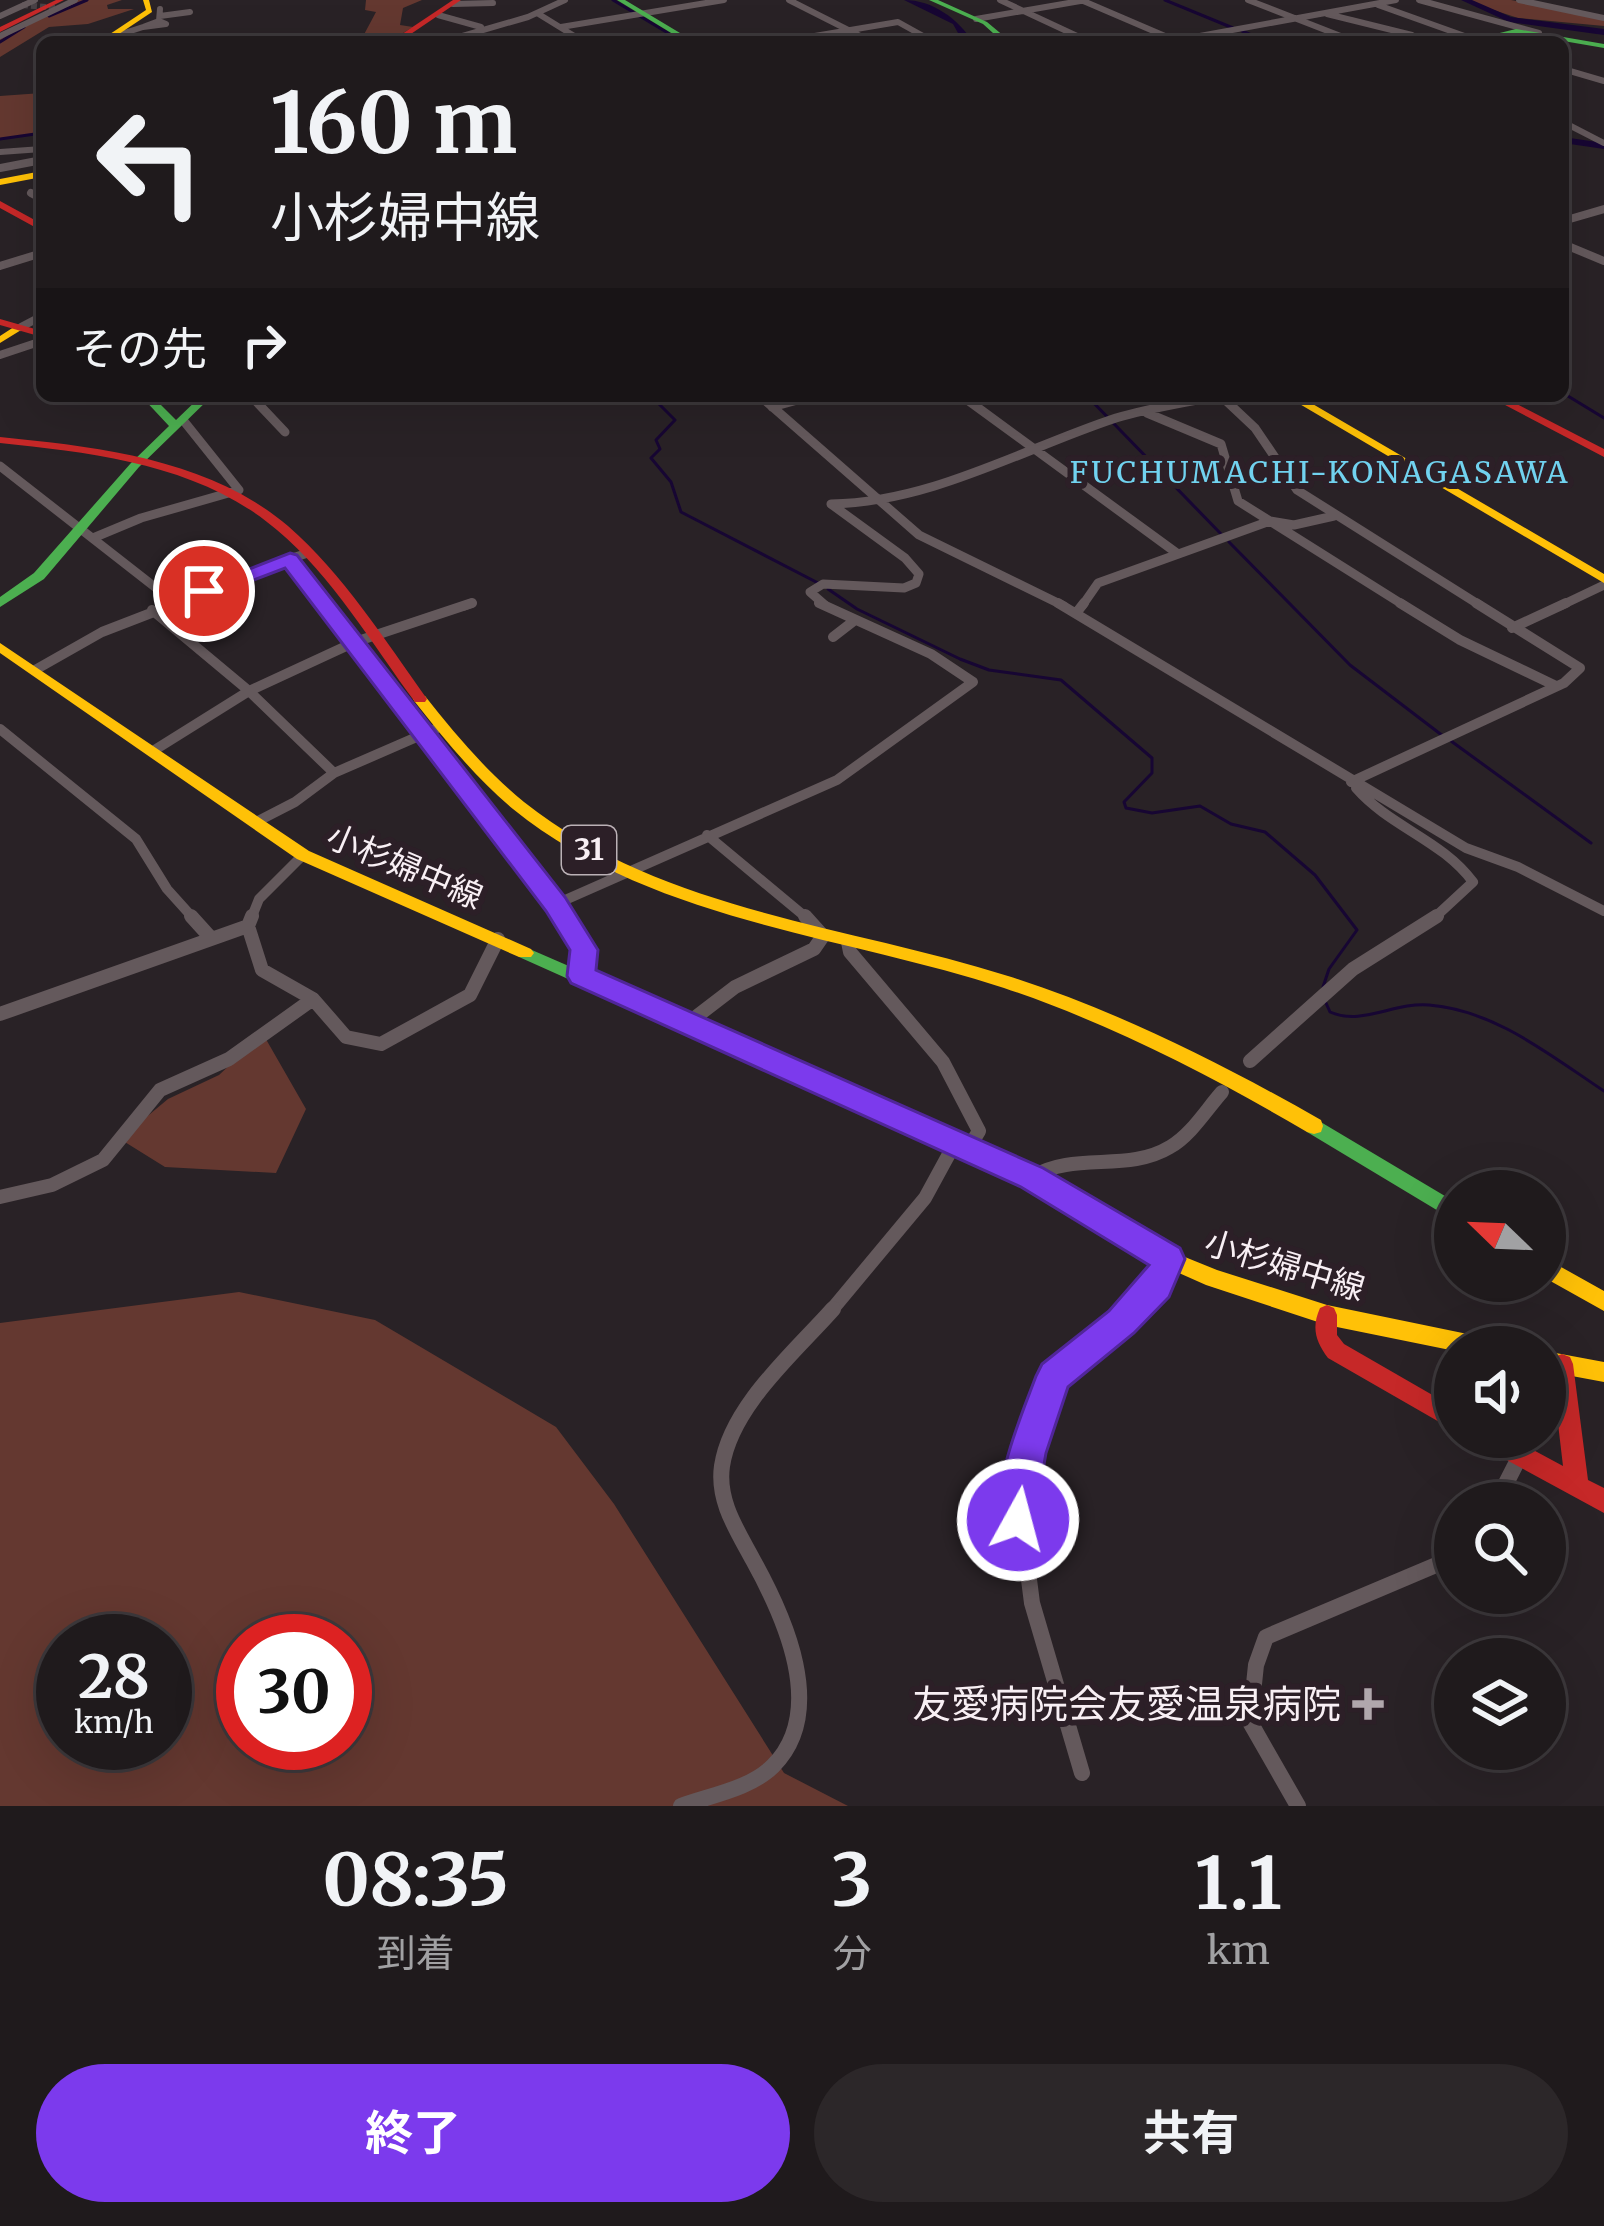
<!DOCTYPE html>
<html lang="ja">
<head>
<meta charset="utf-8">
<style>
  :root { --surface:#1f1a1c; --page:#2c2729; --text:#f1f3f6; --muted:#a1a1a3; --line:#3c383b; --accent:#7c3aed }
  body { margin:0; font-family:Merriweather,"Noto Sans JP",serif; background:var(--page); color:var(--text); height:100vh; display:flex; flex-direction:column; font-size:45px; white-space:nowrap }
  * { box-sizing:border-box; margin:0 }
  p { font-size:39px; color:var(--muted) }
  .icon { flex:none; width:66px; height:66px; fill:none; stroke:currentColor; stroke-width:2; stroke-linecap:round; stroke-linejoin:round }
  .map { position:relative; height:1806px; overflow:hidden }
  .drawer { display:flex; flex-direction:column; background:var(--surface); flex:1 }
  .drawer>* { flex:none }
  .top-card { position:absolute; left:36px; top:36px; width:1533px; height:366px; border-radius:18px; box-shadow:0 12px 48px #0002,0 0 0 3px var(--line); background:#1f1a1c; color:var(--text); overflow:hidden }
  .needle { width:78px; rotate:293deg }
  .controls { position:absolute; left:1434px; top:1170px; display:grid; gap:24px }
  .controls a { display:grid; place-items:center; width:132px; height:132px; border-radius:50%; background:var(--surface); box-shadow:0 12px 48px #0002,0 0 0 3px var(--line); font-size:60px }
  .speed { position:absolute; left:36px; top:1614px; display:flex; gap:24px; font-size:60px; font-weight:700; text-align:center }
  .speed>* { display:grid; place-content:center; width:156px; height:156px; border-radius:50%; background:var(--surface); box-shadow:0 12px 48px #0002,0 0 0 3px var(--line); line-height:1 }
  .speed small { font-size:30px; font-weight:400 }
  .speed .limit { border:18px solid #d22; background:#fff; color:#111 }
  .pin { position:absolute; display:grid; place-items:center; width:102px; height:102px; color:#fff; margin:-51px; border:6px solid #fff; border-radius:50%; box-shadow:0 3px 12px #0007 }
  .me { position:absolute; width:132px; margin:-66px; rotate:7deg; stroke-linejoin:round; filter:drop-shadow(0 0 9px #0008) }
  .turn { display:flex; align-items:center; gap:42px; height:252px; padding:0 36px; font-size:54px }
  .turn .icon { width:156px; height:156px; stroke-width:2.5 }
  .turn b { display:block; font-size:84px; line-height:102px }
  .then { display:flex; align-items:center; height:114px; padding:0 36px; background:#0003; gap:24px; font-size:45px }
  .eta { display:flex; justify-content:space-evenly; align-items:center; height:204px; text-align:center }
  .eta b { font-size:72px; font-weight:700; line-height:84px }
  .primary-button { display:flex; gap:24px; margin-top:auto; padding:24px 36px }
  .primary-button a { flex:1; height:138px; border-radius:72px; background:var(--accent); color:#fff; font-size:48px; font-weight:700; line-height:138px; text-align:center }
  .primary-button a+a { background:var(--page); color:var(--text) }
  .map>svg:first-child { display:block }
  .green { fill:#643830; fill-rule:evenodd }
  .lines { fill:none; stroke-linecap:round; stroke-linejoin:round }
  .stream { stroke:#170633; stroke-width:3 }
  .river { fill:#170633; fill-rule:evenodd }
  .street-tunnel { stroke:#484145; stroke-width:6; stroke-dasharray:6 3; stroke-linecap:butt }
  .street-far5 { stroke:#64595c; stroke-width:6 }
  .street-far4 { stroke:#64595c; stroke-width:8 }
  .street-far3 { stroke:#64595c; stroke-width:9 }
  .street-far2 { stroke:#64595c; stroke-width:10 }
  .street-far1 { stroke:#64595c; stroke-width:14 }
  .street { stroke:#64595c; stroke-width:16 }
  .fast { fill:#4caf50; fill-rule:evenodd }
  .slow { fill:#ffc107; fill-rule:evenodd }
  .jam { fill:#c62828; fill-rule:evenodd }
  .route { fill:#7c3aed; stroke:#51269a; stroke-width:3 }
  .poi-dot { fill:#b0a7ac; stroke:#2c1f27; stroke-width:4.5 }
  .labels { text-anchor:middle; stroke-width:12; stroke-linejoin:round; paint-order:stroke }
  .far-neighbourhood-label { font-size:30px; letter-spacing:3px; fill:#71d2ef; stroke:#2c1f27 }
  .shield { fill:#2c1f27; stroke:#bbb1b6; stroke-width:3 }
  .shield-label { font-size:30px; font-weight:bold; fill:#f8eff4 }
  .street-label { font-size:33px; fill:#f8eff4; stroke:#2c1f27 }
  .near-poi-label { font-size:39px; fill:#f8eff4; stroke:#2c1f27; text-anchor:end }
</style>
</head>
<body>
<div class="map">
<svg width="1604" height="1806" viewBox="0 0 1604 1806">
  <rect width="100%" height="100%" fill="#292226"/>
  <path class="green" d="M 77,0 L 122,0 L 107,5 L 108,9 L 134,9 L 88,24 L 49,27 L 0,57 L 0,38 Z
    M 366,0 L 422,0 L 403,8 L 400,25 L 413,27 L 388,42 L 360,42 L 376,12 L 365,10 Z
    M 1463,0 L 1511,0 L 1604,19 L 1604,26 L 1518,18 Z
    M 42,93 L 42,133 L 0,139 L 0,96 Z
    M 263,1034 L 306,1109 L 276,1173 L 165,1167 L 120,1139 L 168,1099 L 219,1075 Z
    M 239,1292 L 375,1320 L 556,1427 L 614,1504 L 784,1773 L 848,1806 L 0,1806 L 0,1323 ZM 63,1641 L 165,1641 L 165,1743 L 63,1743 ZM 243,1641 L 345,1641 L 345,1743 L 243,1743 Z"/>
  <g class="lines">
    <path class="stream" d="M 613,0 L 683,42
      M 1165,0 L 1233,28
      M 49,16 L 87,0
      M 1242,31 L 1268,42
      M 845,32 L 865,42
      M 0,42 L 24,27
      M 0,139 L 42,133
      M 1563,393 L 1604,418
      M 651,396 L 675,420 L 656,440 L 660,449 L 651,458 L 671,482 L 681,512 L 820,584
      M 1087,396 L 1222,535
      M 1229,542 L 1350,665 L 1443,736
      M 828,589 L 857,609 L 960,659 L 989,670 L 1061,680 L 1152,758 L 1152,773 L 1124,802 L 1126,808 L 1152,813 L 1200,806 L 1231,824 L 1265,832 L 1315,875 L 1357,930 L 1329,969 L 1323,987
      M 1451,741 L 1591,843
      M 1326,1003 L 1330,1012 C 1362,1026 1394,1002 1429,1005 C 1495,1010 1551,1056 1604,1091"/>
    <path class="river" d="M 904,0 C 933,0 958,19 973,42 L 963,42 L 953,24 Z
      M 1461,0 L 1472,0 L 1511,17 L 1604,29 L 1604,35 L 1509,22 Z
      M 1563,137 L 1604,143 L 1604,149 L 1563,143 Z"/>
    <path class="street-tunnel" d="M 22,5 L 58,8"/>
    <path class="street-far5" d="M 789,0 L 872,42
      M 1000,0 L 1090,42
      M 1081,0 L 1172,39
      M 1248,0 L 1356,42
      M 1419,0 L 1539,33
      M 1519,0 L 1604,18
      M 453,4 L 493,3
      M 1378,5 L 1473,39
      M 537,13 L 584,42
      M 1327,14 L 1412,35
      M 438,15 L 481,27
      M 0,16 L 35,0
      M 160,16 L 190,12
      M 976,19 L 1086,0
      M 159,21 L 166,24 L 143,27 Z
      M 159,21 L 160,9
      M 561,27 L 724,0
      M 0,36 L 75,0
      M 103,40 L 143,27
      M 442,42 L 528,17 L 565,0
      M 779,42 L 898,22 L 934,42
      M 1167,42 L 1396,0
      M 1563,69 L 1604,81
      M 1563,122 L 1604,143
      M 0,152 L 42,149"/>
    <path class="street-far4" d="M 0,168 L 42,160
      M 31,193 L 42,199
      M 1563,221 L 1604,209
      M 1563,244 L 1604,261
      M 0,266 L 42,253
      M 21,327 L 42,316
      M 0,355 L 42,341"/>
    <path class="street-far3" d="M 251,396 L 285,432
      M 760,396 L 919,535 L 1064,606
      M 962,396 L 1178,554
      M 1221,396 L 1255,428 L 1297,490 L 1481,606
      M 772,407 L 812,396
      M 1147,413 L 1221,444 L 1238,501 L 1405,606
      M 0,466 L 174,602
      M 93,538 L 141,518 L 239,490 L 183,420
      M 308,553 L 289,559 L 325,606
      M 170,606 L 289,559
      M 464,606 L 472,603
      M 826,606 L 810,592 L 823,584 L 904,588 L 916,583 L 919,574 L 905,558 L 831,504 C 932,502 1022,449 1116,418 C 1149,408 1184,403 1217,396
      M 1082,606 L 1098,583 L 1270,521 L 1294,525 L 1334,516
      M 1560,606 L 1604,585"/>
    <path class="street-far2" d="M 323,603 L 565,919
      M 1058,603 L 1466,848 L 1518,867 L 1604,911
      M 1400,603 L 1460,640 L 1556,686
      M 152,610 L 249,691 L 334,773 L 295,802 L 256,822
      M 1077,612 L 1084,603
      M 1512,628 L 1566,603
      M 833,637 L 855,620
      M 35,670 L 102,632 L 177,603
      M 0,729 L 136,839 L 167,889 L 194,919
      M 153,751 L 249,691 L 355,642 L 472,603
      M 334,773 L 442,726
      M 1351,782 L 1564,683 L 1580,668 L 1476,603
      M 1356,788 C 1390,827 1442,840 1473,882 L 1433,919
      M 707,835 L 808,919
      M 556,904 L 837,780 L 973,682 L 931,654 L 819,603
      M 251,919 L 259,899 L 303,855"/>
    <path class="street-far1" d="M 191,916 L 210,937
      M 252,916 L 248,926 L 262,970 L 313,999 L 346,1037 L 381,1044 L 470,995 L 498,939
      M 563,916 L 584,950 L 581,976
      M 848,942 L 850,952 L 943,1062 L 979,1131 L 968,1149
      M 0,1014 L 248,926
      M 688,1023 L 735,987 L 814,949 L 823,936 L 805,916
      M 1250,1061 L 1353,969 L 1437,916
      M 1032,1177 C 1075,1151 1127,1173 1170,1147 C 1191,1135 1206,1110 1222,1092
      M 0,1197 L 52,1185 L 103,1160 L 160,1090 L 229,1059 L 313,999
      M 830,1312 L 925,1198 L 955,1143
      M 1131,1312 L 1168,1259"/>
    <path class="street" d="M 1496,1503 L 1520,1456
      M 1082,1773 L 1032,1603 L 1021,1517 L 1025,1473 L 1052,1381 L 1133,1309
      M 681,1806 C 711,1795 750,1789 773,1766 C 828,1711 784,1616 753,1560 C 737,1530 717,1501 722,1466 C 731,1406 795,1352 833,1309
      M 1298,1806 L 1250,1722 L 1256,1665 L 1266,1637 L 1455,1557"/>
    <path class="fast" d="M 617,0 L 625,0 L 695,42 L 686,42 Z
      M 929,0 L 938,0 L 987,22 L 1011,42 L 1003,42 L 983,24 Z
      M 1516,29 L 1604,44 L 1604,48 L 1516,33 L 1476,42 L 1463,42 Z
      M 141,396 L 152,396 L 176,420 L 201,396 L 212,396 L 139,467 L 44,579 L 0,607 L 0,597 L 34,573 L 131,463 L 169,426 Z
      M 525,947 L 969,1140 L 972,1146 L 969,1152 L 962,1154 L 955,1152 L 519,957 L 516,953 L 519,949 Z
      M 1314,1118 L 1455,1202 L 1455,1221 L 1307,1132 L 1305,1126 L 1307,1120 Z"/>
    <path class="slow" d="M 143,0 L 149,0 L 152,12 L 107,42 L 98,42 L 146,10 Z
      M 42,171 L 42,177 L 0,185 L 0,179 Z
      M 17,325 L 26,327 L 0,343 L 0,336 Z
      M 1286,396 L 1299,396 L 1604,574 L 1604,583 Z
      M 0,643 L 309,851 L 531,949 L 534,953 L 531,957 L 519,957 L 297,859 L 0,653 Z
      M 420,695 L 425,696 C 455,734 486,771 524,802 C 663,912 845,924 1008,976 C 1118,1011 1221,1063 1321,1120 L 1323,1126 L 1321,1132 L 1314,1134 L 1307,1132 C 1210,1075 1111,1024 1004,988 C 839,934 653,922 513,809 C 476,778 445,740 415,702 L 413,699 Z
      M 962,1138 L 1039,1171 L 1175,1253 L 1217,1270 L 1327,1305 L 1482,1337 L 1490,1340 L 1493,1347 L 1455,1347 L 1455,1351 L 1327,1325 L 1206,1285 L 1161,1265 L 1025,1183 L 955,1152 L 952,1146 L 955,1140 Z
      M 1545,1258 L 1604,1291 L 1604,1311 L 1545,1278 Z
      M 1545,1351 L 1604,1362 L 1604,1382 L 1545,1371 Z"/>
    <path class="jam" d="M 56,0 L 64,0 L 0,32 L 0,27 Z
      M 453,0 L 461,0 L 399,42 L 390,42 Z
      M 0,201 L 42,224 L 42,231 L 0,208 Z
      M 0,319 L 42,331 L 42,337 L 0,325 Z
      M 1488,396 L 1501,396 L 1604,449 L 1604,457 Z
      M 0,437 C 99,447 209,459 288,526 C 343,574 385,640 427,699 L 425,702 L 415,702 C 372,644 333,577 277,530 C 201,465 96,453 0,443 Z
      M 1327,1305 L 1334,1308 L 1337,1315 L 1337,1335 L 1344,1344 L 1455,1408 L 1455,1431 L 1328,1358 C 1316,1342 1311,1328 1320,1308 Z
      M 1562,1354 L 1570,1357 L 1573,1364 L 1588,1480 L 1604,1488 L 1604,1513 L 1479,1445 L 1476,1437 L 1509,1437 L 1563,1466 L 1551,1364 L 1554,1357 Z"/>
  </g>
  <path class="route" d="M 290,553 L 297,555 L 565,897 L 598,950 L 596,970 L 1043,1168 L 1180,1248 L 1185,1259 L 1169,1297 L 1134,1333 L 1068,1387 L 1046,1453 L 1032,1533 L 1018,1539 L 1005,1533 C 987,1492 1021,1417 1036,1376 L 1042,1364 L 1109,1311 L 1149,1265 L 1021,1187 L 571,983 L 567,976 L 570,950 L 546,911 L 285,568 L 212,596 L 204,598 L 193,591 Z"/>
  <path class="poi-dot" d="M1362 1686h12v12h12v12h-12v12h-12v-12h-12v-12h12z"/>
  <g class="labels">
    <g class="far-neighbourhood-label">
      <text x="1320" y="483">FUCHUMACHI-KONAGASAWA</text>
    </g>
    <rect class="shield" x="562" y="826" width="54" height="48" rx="9"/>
    <g class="shield-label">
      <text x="589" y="860">31</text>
    </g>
    <g class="street-label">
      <text transform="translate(405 866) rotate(23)" y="12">小杉婦中線</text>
      <text transform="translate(1285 1265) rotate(17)" y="12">小杉婦中線</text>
    </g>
    <g class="near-poi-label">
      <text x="1341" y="1718">友愛病院会友愛温泉病院</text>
    </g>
  </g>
</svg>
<div class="controls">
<a><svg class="needle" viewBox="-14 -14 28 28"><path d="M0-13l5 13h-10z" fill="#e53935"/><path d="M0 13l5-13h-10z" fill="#a1a1a3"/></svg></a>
<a><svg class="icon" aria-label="sound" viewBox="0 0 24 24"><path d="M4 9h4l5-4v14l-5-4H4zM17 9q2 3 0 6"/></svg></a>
<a><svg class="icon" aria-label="search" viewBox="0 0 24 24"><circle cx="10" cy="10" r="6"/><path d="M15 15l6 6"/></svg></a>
<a><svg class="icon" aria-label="layers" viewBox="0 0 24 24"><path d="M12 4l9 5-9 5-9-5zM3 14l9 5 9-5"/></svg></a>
</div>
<div class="speed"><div>28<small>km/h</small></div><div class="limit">30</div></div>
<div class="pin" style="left:204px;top:591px;background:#d93025"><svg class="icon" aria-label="arrive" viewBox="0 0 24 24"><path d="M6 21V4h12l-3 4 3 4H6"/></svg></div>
<svg class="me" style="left:1018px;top:1520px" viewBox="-20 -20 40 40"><circle r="17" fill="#7c3aed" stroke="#fff" stroke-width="3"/><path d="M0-11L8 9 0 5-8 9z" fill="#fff"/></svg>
<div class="top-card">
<div class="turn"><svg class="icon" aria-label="left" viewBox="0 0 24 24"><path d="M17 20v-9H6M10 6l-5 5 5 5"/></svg><div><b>160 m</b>小杉婦中線</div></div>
<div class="then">その先<svg class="icon" aria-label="right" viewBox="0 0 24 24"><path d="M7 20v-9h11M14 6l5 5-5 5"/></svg></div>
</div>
</div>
<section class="drawer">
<div class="eta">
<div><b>08:35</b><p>到着</p></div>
<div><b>3</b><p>分</p></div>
<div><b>1.1</b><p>km</p></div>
</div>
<div class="primary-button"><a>終了</a><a>共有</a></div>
</section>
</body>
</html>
